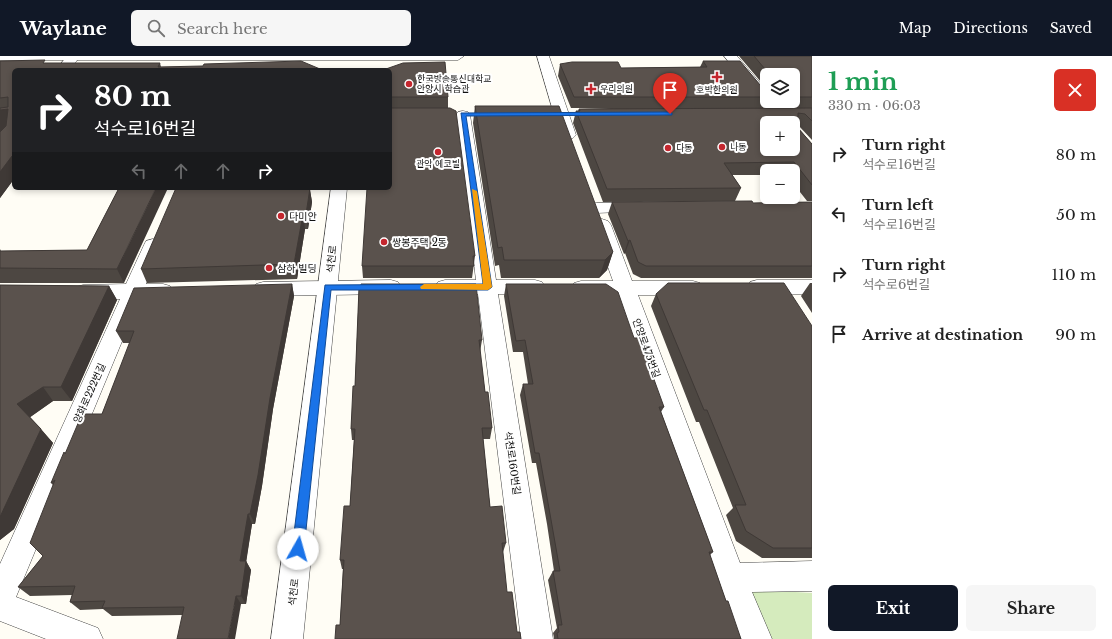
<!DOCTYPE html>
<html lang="en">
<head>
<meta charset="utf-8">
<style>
  :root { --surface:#fff; --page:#f6f6f6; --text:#222; --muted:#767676; --accent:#111827 }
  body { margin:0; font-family:"Libre Baskerville","Noto Sans KR",serif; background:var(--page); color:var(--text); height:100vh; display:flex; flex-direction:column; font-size:15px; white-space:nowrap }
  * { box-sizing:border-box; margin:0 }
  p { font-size:13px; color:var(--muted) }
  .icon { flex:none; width:22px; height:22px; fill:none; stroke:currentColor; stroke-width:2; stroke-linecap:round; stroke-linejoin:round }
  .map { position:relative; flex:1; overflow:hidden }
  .sheet { display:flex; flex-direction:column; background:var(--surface); width:300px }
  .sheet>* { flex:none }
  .guide { position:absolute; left:12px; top:12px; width:380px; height:122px; border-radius:6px; box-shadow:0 2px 6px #0003; background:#202124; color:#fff; overflow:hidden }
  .fabs { position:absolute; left:760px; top:12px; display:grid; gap:8px }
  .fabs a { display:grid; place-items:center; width:40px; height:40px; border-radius:6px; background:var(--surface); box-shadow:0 2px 6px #0003; font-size:20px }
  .pin { position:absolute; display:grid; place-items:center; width:34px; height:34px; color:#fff; margin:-41px -17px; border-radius:50% 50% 50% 0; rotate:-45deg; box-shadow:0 0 4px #0007 }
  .pin .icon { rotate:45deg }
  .me { position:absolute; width:44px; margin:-22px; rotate:7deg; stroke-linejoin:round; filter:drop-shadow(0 0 3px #0008) }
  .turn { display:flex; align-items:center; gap:14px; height:84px; padding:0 16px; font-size:18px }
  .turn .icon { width:52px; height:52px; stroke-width:2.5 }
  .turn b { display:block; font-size:28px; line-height:34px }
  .lanes { display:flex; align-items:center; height:38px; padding:0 16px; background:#0003; justify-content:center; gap:20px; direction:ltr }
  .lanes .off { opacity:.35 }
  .round { display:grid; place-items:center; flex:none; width:42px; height:42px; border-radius:6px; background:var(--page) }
  .overview { display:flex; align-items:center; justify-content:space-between; height:68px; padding:0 16px }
  h1 { font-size:24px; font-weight:700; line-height:30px; color:#1e9e55 }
  .action { display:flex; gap:8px; margin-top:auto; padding:8px 16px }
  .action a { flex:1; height:46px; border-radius:6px; background:var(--accent); color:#fff; font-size:16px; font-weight:700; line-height:46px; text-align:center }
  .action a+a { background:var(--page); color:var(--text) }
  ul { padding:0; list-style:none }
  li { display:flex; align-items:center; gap:12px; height:60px; padding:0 16px }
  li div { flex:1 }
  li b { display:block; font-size:15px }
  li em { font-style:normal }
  header { display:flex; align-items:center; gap:24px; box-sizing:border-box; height:56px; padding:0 20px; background:var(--accent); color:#fff }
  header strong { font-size:19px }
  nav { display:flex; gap:22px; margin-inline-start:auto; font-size:14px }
  .search { width:280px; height:36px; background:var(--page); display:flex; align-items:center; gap:10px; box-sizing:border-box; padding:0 14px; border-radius:6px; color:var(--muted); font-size:15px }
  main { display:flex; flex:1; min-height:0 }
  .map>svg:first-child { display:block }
  .green { fill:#d5ebbd }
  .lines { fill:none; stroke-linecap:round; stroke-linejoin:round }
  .minor-casing { stroke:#444; stroke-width:1 }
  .tertiary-casing { stroke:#444; stroke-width:1 }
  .minor { fill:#fff; fill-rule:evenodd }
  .tertiary { fill:#fff; fill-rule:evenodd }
  .wall { fill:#4d4742 }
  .shaded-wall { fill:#3f3936 }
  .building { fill:#5a524d; stroke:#3f3936; fill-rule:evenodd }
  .route { fill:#1a73e8; stroke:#114b97 }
  .slow { fill:#f59e0b }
  .poi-dot { fill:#c4262e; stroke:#fff; stroke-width:1.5 }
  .labels { text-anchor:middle; stroke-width:4; stroke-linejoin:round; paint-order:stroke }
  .far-poi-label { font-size:9px; fill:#111; stroke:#fff; text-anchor:start }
  .poi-label { font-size:10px; fill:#111; stroke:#fff; text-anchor:start }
  .street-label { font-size:10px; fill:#111; stroke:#fff }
</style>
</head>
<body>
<header>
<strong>Waylane</strong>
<div class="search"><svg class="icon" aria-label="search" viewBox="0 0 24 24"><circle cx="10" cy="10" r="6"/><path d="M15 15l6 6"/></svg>Search here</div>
<nav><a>Map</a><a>Directions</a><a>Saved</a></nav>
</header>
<main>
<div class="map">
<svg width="812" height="583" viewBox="0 0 812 583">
  <rect width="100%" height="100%" fill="#fffdf5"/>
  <path class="green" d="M 746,533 L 812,537 L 812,583 L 766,583 Z"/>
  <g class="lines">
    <g class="minor-casing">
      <path id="minor" d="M 67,0 L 80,0 L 70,14 L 56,14 Z
        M 537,0 L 549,0 L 576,79 L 573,82 L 563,82 L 560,79 Z
        M 724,0 L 737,0 L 767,35 L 767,45 L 773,45 L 772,47 L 762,47 Z
        M 463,55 L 468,56 L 470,59 L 496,224 L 535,224 L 542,226 L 545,231 L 542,236 L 535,238 L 498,238 L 553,583 L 521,583 L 478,238 L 445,238 L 438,236 L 435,231 L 438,226 L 445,224 L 476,224 L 456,59 L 458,56 Z
        M 641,146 L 647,147 L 650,151 L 647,155 L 596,157 L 590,156 L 587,152 L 590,148 L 596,147 Z
        M 602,163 L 608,165 L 611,169 L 632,225 L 693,225 L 700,227 L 703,232 L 700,237 L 693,239 L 638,239 L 740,507 L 812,505 L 812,535 L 752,536 L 772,583 L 740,583 L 716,522 L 617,239 L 581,239 L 574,237 L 571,232 L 574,227 L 581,225 L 613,225 L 593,169 L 596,165 Z
        M 153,183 L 160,185 L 162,189 L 146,228 L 163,228 L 170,230 L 173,235 L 170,240 L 163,242 L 140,242 L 16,541 L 98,572 L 103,583 L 46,583 L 0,565 L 0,508 L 120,243 L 83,243 L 76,241 L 73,236 L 76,231 L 83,229 L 126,228 L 144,189 L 146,185 Z
        M 391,224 L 398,226 L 401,231 L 398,236 L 391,238 L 263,240 L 256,238 L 253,233 L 256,228 L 263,226 Z
        M 757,224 L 812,224 L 812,238 L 757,238 L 750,236 L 747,231 L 750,226 Z"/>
    </g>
    <g class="tertiary-casing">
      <path id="tertiary" d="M 0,0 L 464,0 L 458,4 L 0,4 Z
        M 331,132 L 347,132 L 303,583 L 271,583 Z"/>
    </g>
    <use href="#minor" class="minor"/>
    <use href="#tertiary" class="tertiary"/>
  </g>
  <path class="wall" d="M 739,0 L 812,0 L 812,84 L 799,70 L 798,70 L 798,72 L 812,88 L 812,145 L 807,145 L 793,127 L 793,115 L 767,115 L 767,119 L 732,119 L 741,132 L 735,145 L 603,146 L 573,67 L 576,55 L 578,55 L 579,53 L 611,52 L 571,52 L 558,20 L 560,8 L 621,12 L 700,11 L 703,5 L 767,36 L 767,45 L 793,45 L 793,19 L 767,19 L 767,33 Z
    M 0,5 L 46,7 L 160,7 L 161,11 L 14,14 L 14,123 L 0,142 Z
    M 390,14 L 448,41 L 448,52 L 475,200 L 472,222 L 363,222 L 362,210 L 390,132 Z
    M 475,50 L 613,196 L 607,214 L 599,222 L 501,222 L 499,209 L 495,210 L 473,67 Z
    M 119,132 L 124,227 L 0,227 L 0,193 L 1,195 L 87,194 Z
    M 310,134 L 312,146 L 308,173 L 305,173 L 297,223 L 147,227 L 141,213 Z
    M 612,146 L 753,147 L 812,146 L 812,222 L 641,222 L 633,218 L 625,197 L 624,198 L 608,158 Z
    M 810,227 L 812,227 L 812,257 L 801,240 Z
    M 292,228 L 294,240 L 273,353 L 262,430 L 255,468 L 252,468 L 246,505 L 251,514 L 246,548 L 241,548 L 182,559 L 112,560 L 103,553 L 80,554 L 70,546 L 72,539 L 30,540 L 18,531 L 43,500 L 53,429 L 51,427 L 65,398 L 102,358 L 130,287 L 123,287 L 116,275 Z
    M 506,228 L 634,282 L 664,351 L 661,356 L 713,496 L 710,499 L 726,545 L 741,583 L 554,583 L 554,582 L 553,577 L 557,572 L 548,524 L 553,515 L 554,515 L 547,468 L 536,407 L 532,407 L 520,339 L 523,328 L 528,328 L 523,296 L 513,296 L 504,240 Z
    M 0,229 L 109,230 L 117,244 L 72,345 L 53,345 L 30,361 L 53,387 L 14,473 L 0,484 Z
    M 359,232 L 482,284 L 480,296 L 485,336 L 492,372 L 490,383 L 483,383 L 490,451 L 506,487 L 503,496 L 340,569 L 343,513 L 342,513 L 340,504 L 350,450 L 354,384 L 352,384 L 351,373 L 355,330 Z
    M 656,238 L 812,270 L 812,502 L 762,502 L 736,485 L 726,459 L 733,452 L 699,366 L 696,366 L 651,250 Z"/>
  <path class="shaded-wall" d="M 8,53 L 14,65 L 0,77 L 0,54 Z
    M 12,100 L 14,102 L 14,123 L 0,142 L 0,116 Z
    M 156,132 L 168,132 L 124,227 L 117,213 Z
    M 306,132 L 311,132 L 310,134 L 312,146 L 308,173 L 306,158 Z
    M 303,158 L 305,173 L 297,223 L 294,208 Z
    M 630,184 L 625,197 L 624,198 L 628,185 Z
    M 613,196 L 607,214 L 599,222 L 605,204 Z
    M 292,228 L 294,240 L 273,353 L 262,430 L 255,468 L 250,458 L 270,342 Z
    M 109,230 L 117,244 L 72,345 L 61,331 Z
    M 43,331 L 53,345 L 29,362 L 17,348 Z
    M 41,373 L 53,387 L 14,473 L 0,484 L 0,461 Z
    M 248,458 L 252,468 L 245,514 L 240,505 Z
    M 246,505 L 251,514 L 246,548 L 241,540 Z
    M 236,540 L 241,548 L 235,583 L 228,583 Z"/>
  <path class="building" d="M 754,0 L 812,0 L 812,41 L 793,41 L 793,19 L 770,19 Z
    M 45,4 L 43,7 L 160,7 L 158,11 L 203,10 L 204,8 L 301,5 L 320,13 L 320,14 L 14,14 L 14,100 L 12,100 L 0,116 L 0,76 L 6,70 L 8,53 L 0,54 L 0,52 L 8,51 L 8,41 L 0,42 L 0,5 Z
    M 703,5 L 740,5 L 766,36 L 767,36 L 767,41 L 574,41 L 560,8 L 572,6 L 618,6 L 621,12 L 707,11 Z
    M 445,6 L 448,41 L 390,41 L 390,14 L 383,14 L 403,7 Z
    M 475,50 L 559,50 L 613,196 L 605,204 L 504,204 L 502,191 L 498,192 Z
    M 390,52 L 450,52 L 456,55 L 475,200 L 473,200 L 474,210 L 362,210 L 367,132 L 390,132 Z
    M 812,52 L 812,65 L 805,58 L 798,57 L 798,72 L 812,88 L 812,129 L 794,106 L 724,107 L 741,132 L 607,133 L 576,55 L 580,55 L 579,53 ZM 767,67 L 793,67 L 793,93 L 767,93 Z
    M 119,132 L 156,132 L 117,213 L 0,212 L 0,195 L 87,194 Z
    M 176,132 L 310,132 L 306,158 L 303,158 L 294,208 L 141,213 Z
    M 752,145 L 753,147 L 812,146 L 812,210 L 646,210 L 638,206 L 630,184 L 628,185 L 612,146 Z
    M 668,227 L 784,227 L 812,270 L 812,492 L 773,492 L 746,475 L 735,449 L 746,449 L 707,354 L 704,354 L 656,238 Z
    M 292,228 L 270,342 L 258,419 L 250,458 L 248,458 L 240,505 L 246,505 L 241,540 L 236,540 L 228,583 L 177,583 L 184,551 L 102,552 L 105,545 L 70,546 L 75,530 L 18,531 L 43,500 L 30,487 L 55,424 L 51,427 L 64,396 L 65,398 L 82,358 L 102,358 L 134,275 L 116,275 L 134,232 Z
    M 361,228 L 476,228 L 482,284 L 479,284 L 485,336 L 488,336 L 492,372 L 482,372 L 490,451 L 502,450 L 506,487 L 502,487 L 507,536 L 512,536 L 517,576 L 520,576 L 521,583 L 335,583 L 336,569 L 340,569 L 344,504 L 340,504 L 344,450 L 350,450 L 355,373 L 351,373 L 353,330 L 355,330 L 359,232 L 361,232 Z
    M 506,228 L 606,228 L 618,236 L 634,282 L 639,282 L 664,351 L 659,351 L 713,496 L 709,496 L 726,545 L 728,545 L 741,583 L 558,583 L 557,577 L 559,576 L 558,569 L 562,569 L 553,515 L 560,515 L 550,458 L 539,397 L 535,397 L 523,328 L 533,328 L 525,284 L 516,285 Z
    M 0,229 L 109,230 L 61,331 L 43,331 L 17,348 L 41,373 L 0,461 Z"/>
  <path class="route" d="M 670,56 L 672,57 L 672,59 L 466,60 L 492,231 L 488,234 L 331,234 L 304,493 L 302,497 L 298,499 L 294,497 L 292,493 L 325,229 L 483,228 L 461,57 Z"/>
  <path class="slow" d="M 472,133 L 477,135 L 492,231 L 488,234 L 421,233 L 420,231 L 424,228 L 483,228 Z"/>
  <g class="poi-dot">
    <path d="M715 15h4v4h4v4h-4v4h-4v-4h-4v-4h4z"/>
    <circle cx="409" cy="28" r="4"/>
    <path d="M589 27h4v4h4v4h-4v4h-4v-4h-4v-4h4z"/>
    <circle cx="722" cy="91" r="4"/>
    <circle cx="668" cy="92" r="4"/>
    <circle cx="438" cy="96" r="4"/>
    <circle cx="281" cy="160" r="4"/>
    <circle cx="384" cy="186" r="4"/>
    <circle cx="269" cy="212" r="4"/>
  </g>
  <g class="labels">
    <g class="far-poi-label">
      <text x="417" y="26">한국방송통신대학교<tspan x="417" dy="10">안양시 학습관</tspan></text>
      <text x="600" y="36">우리의원</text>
      <text x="717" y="37" text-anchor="middle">호박한의원</text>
      <text x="730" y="94">나동</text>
      <text x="676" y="95">다동</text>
      <text x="438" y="111" text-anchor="middle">관악 에코빌</text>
    </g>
    <g class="poi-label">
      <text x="289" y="164">다미안</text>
      <text x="392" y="190">쌍봉주택 2동</text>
      <text x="277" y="216">삼하 빌딩</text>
    </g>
    <g class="street-label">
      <text transform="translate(331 203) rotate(-84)" y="4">석천로</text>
      <text transform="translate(647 292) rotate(70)" y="4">안양로475번길</text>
      <text transform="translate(89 337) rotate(-66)" y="4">양화로222번길</text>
      <text transform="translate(513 407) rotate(82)" y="4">석천로160번길</text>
      <text transform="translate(293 536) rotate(-83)" y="4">석천로</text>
    </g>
  </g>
</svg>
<div class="fabs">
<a><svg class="icon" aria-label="layers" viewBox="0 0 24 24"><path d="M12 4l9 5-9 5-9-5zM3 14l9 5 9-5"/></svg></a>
<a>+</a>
<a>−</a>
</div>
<div class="pin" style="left:670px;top:58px;background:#d93025"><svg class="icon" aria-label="arrive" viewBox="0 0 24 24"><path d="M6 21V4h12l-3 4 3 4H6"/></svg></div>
<svg class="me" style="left:298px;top:493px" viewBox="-20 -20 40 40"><circle r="19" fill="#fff"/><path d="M0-13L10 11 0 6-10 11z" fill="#1a73e8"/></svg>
<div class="guide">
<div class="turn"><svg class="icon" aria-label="right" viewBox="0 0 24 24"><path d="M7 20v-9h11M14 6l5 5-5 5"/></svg><div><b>80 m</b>석수로16번길</div></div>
<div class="lanes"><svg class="icon off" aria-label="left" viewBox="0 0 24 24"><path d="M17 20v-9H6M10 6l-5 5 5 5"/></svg><svg class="icon off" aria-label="ahead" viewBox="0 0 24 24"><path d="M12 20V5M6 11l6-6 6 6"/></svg><svg class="icon off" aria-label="ahead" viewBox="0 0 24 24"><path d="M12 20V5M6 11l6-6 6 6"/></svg><svg class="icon" aria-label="right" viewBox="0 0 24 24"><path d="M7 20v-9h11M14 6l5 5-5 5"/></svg></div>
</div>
</div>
<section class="sheet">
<div class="overview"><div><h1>1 min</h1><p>330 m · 06:03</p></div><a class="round" style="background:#d93025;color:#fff"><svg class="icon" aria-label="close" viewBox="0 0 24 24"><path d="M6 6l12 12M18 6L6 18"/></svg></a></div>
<ul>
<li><svg class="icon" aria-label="right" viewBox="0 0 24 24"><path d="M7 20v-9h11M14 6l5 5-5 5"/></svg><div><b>Turn right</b><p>석수로16번길</p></div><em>80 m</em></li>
<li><svg class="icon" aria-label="left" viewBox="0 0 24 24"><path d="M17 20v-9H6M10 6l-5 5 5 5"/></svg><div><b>Turn left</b><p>석수로16번길</p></div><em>50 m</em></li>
<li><svg class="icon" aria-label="right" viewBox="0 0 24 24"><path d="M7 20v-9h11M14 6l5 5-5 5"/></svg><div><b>Turn right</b><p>석수로6번길</p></div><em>110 m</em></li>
<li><svg class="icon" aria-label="arrive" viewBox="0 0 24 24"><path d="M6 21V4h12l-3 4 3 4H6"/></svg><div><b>Arrive at destination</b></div><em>90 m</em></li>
</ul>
<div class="action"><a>Exit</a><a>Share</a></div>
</section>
</main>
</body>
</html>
